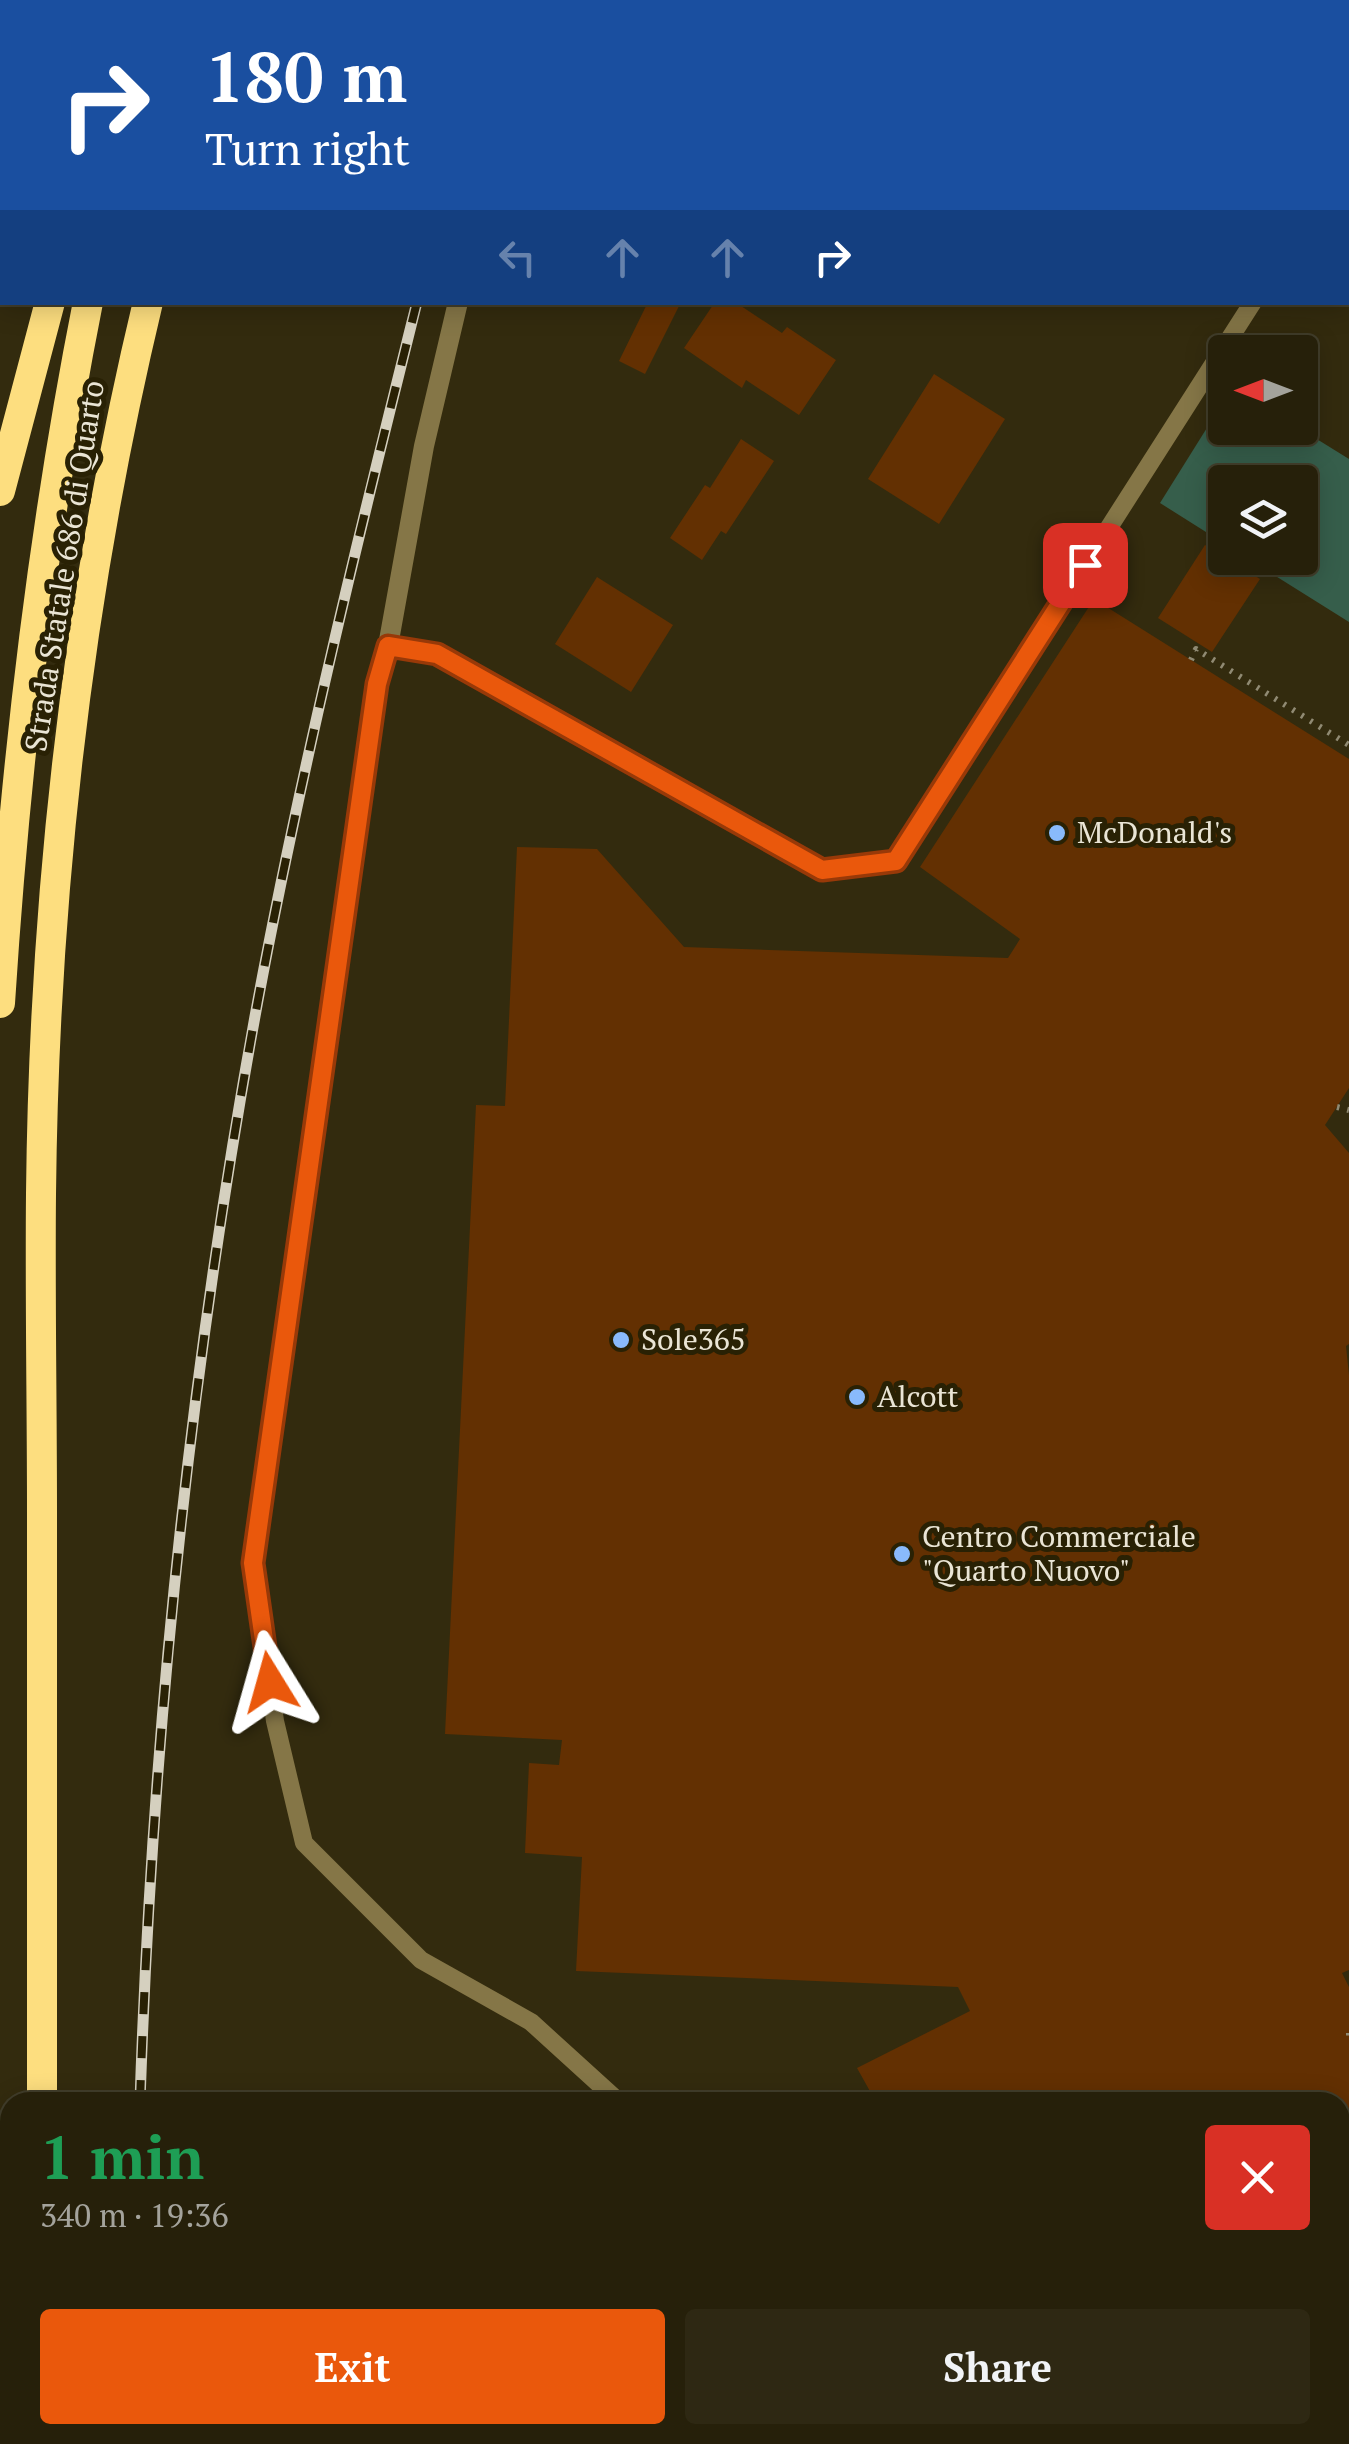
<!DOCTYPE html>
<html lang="en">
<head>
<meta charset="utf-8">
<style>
  :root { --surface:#26200a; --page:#2e2813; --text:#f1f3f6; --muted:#a4a39c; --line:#423e2b; --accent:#ea580c }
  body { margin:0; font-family:"PT Serif",serif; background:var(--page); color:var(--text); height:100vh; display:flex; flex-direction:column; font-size:38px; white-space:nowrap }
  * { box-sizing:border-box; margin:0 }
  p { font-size:32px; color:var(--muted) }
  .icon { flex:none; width:55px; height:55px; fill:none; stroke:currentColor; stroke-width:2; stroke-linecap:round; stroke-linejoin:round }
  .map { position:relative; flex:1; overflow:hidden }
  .sheet { position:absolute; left:0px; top:2092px; width:1350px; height:352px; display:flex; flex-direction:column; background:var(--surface); border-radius:30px 30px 0 0; box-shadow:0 5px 25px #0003,0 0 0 2px var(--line) }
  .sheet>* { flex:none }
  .banner { position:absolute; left:0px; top:0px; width:1350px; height:305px; box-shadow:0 5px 25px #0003,0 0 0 2px var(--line); background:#1a4fa0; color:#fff; overflow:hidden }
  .needle { width:65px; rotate:270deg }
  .buttons { position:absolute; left:1208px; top:335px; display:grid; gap:20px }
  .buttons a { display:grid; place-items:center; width:110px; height:110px; border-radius:10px; background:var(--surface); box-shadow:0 5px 25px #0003,0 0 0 2px var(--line); font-size:50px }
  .pin { position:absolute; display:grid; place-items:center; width:85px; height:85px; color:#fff; margin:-42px; border-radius:20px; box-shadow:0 5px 15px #0006 }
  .me { position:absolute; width:110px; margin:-55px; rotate:352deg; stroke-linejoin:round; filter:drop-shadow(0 0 8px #0008) }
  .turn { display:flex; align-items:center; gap:35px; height:210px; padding:0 40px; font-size:45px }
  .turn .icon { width:130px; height:130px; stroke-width:2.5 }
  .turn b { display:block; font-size:70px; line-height:85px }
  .lanes { display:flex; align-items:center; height:95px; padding:0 40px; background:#0003; justify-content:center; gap:50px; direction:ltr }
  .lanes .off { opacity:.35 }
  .round { display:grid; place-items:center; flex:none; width:105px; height:105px; border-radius:10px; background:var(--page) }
  .head { display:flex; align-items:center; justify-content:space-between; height:170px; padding:0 40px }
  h1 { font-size:60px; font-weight:700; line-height:75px; color:#1e9e55 }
  .cta { display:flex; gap:20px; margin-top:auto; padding:20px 40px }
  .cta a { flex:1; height:115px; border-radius:10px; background:var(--accent); color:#fff; font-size:40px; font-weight:700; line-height:115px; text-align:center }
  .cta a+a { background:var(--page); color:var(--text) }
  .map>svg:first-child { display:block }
  .green { fill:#365e4b }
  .building { fill:#633002 }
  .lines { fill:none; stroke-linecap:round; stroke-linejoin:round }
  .path { stroke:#908a73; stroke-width:6; stroke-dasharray:2.5 8; stroke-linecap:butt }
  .lane { stroke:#857647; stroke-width:18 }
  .street { stroke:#857647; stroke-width:20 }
  .highway { stroke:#fdde7f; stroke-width:30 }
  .rail-casing { stroke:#d5d0bf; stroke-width:11 }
  .rail { stroke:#292104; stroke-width:8; stroke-dasharray:22; stroke-linecap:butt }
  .route-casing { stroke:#983908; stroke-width:25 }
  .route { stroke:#ea580c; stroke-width:18 }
  .poi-dot { fill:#89bafc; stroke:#292104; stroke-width:4 }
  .labels { text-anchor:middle; stroke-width:10; stroke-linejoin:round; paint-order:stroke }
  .street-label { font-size:30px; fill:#eae5d5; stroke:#292104 }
  .poi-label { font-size:30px; fill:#eae5d5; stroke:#292104; text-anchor:start }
</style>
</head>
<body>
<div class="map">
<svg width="1349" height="2444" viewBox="0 0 1349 2444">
  <rect width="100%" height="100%" fill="#332b0e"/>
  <path class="green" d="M 1225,399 L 1225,428 L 1299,428 L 1349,459 L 1349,622 L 1247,558 L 1300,558 L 1300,482 L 1225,482 L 1225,544 L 1160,503 Z"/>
  <path class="building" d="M 648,302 L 681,302 L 645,374 L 619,361 Z
    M 715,302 L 735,302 L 782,333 L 787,327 L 836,360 L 799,415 L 746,380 L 742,388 L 684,348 Z
    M 934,374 L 1005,419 L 939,524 L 868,479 Z
    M 741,439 L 774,461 L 726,534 L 721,531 L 702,560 L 670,538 L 705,485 L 710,488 Z
    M 1205,545 L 1260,579 L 1212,652 L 1158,618 Z
    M 597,577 L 673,625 L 631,692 L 555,644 Z
    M 1094,599 L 1349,759 L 1349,1088 L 1325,1125 L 1349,1153 L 1349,1344 L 1346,1346 L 1349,1375 L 1349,1970 L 1342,1973 L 1349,1987 L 1349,2199 L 1340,2204 L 1340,2102 L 876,2102 L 857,2068 L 970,2011 L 958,1987 L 576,1971 L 582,1857 L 525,1853 L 529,1763 L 559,1765 L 562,1740 L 445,1734 L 476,1105 L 505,1106 L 517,847 L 597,849 L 684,947 L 1008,958 L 1020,939 L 920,867 Z
    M 892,2435 L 912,2435 L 929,2444 L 883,2444 Z"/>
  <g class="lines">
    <path class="path" d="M 1191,660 L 1196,649 L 1349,745
      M 1337,1107 L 1349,1110
      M 1349,2033 L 1349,2038
      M 1340,2219 L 1349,2214"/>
    <path class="lane" d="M 1348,220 L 1349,221
      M 619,2102 L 531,2022 L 421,1960 L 304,1843 L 275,1721 L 253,1563 L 377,684 L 388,646 L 437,654 L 822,870 L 896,861 L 1253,302
      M 1340,2264 L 1349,2259
      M 983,2435 L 993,2444
      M 1085,2435 L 1090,2444"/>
    <path class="street" d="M 1194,0 L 1198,2
      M 532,2 L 533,0
      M 1348,85 L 1349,86
      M 388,646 L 424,446 L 458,302"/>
    <path class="highway" d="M 1083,0 L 1090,2
      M 157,2 L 158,0
      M 222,2 L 223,0
      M 1348,135 L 1349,136
      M 0,491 L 50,302
      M 0,1003 C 15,768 42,534 88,302
      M 42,2102 C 42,1906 42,1709 42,1512 C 42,1406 40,1300 41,1194 C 44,895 78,594 148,302
      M 43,2435 L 43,2444"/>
    <g class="rail-casing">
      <path id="rail" d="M 495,2 L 496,0
        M 140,2102 C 152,1734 191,1363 258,1000 C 302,765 359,534 417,302
        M 133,2444 L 133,2435"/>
    </g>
    <use href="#rail" class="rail"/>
  </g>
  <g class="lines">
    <g class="route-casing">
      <path id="route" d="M 270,1682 L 253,1563 L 377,684 L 388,646 L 437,654 L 822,870 L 896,861 L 1085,565"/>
    </g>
    <use href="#route" class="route"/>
  </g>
  <g class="poi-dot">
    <circle cx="1057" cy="833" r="10"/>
    <circle cx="621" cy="1340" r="10"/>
    <circle cx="857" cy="1397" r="10"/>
    <circle cx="902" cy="1554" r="10"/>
  </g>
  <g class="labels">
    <g class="street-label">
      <text transform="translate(65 566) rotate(-81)" y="10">Strada Statale 686 di Quarto</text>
    </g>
    <g class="poi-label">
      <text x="1077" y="843">McDonald's</text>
      <text x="641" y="1350">Sole365</text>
      <text x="877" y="1407">Alcott</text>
      <text x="922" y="1547">Centro Commerciale<tspan x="922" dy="34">"Quarto Nuovo"</tspan></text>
    </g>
  </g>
</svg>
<div class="buttons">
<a><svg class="needle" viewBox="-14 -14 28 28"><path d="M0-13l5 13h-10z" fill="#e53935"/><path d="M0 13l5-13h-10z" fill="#a4a39c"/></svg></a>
<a><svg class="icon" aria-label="layers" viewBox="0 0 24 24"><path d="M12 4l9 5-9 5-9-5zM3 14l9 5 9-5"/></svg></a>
</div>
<div class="pin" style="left:1085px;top:565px;background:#d93025"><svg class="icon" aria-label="arrive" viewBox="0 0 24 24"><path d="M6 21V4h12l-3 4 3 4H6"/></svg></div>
<svg class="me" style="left:270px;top:1682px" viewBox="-20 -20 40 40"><path d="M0-17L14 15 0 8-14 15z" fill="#ea580c" stroke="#fff" stroke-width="4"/></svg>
<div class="banner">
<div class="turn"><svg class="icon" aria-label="right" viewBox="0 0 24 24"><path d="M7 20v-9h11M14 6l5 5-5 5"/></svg><div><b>180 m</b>Turn right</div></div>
<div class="lanes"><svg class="icon off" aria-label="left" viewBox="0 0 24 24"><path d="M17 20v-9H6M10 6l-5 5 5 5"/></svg><svg class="icon off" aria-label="ahead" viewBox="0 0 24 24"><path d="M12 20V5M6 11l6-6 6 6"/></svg><svg class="icon off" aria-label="ahead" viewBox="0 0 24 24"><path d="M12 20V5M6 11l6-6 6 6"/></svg><svg class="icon" aria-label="right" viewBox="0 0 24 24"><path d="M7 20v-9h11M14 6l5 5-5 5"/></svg></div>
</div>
<section class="sheet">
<div class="head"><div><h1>1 min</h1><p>340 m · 19:36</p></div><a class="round" style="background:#d93025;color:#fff"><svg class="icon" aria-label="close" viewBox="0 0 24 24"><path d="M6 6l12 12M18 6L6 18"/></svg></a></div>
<div class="cta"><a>Exit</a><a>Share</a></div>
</section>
</div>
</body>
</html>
